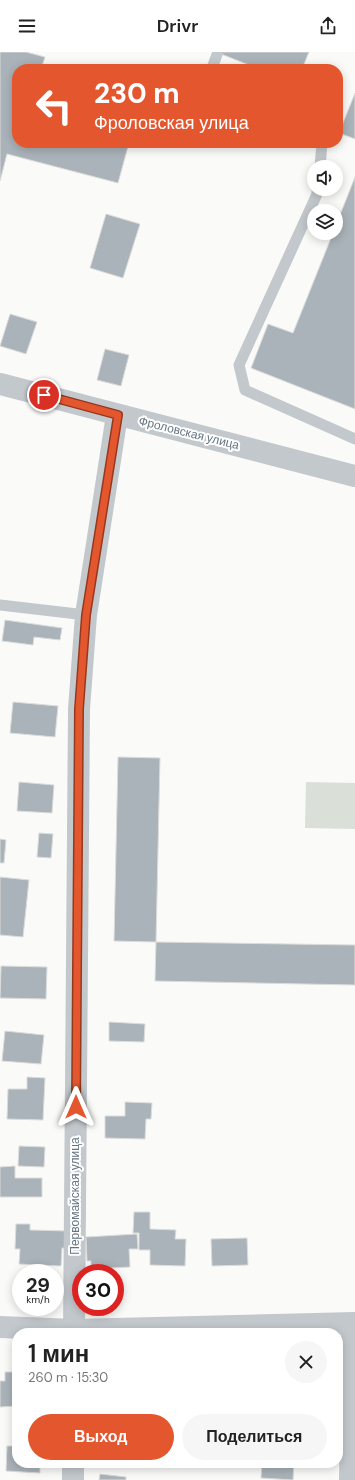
<!DOCTYPE html>
<html lang="ru">
<head>
<meta charset="utf-8">
<style>
  :root { --surface:#fff; --page:#f6f6f6; --text:#222; --muted:#767676; --accent:#e4572e }
  body { margin:0; font-family:"DM Sans",sans-serif; background:var(--page); color:var(--text); height:100vh; display:flex; flex-direction:column; font-size:15px; white-space:nowrap }
  * { box-sizing:border-box; margin:0 }
  p { font-size:13px; color:var(--muted) }
  .icon { flex:none; width:22px; height:22px; fill:none; stroke:currentColor; stroke-width:2; stroke-linecap:round; stroke-linejoin:round }
  .map { position:relative; flex:1; overflow:hidden }
  .panel { position:absolute; left:12px; top:1276px; width:331px; height:140px; display:flex; flex-direction:column; background:var(--surface); border-radius:16px; box-shadow:0 2px 10px #0003 }
  .panel>* { flex:none }
  .banner { position:absolute; left:12px; top:12px; width:331px; height:84px; border-radius:16px; box-shadow:0 2px 10px #0003; background:#e4572e; color:#fff; overflow:hidden }
  .fabs { position:absolute; left:307px; top:108px; display:grid; gap:8px }
  .fabs a { display:grid; place-items:center; width:36px; height:36px; border-radius:50%; background:var(--surface); box-shadow:0 2px 10px #0003; font-size:20px }
  .speed { position:absolute; left:12px; top:1212px; display:flex; gap:8px; font-size:20px; font-weight:700; text-align:center }
  .speed>* { display:grid; place-content:center; width:52px; height:52px; border-radius:50%; background:var(--surface); box-shadow:0 2px 10px #0003; line-height:1 }
  .speed small { font-size:10px; font-weight:400 }
  .speed .limit { border:6px solid #d22; background:#fff; color:#111 }
  .pin { position:absolute; display:grid; place-items:center; width:34px; height:34px; color:#fff; margin:-17px; border:2px solid #fff; border-radius:50%; box-shadow:0 1px 4px #0007 }
  .me { position:absolute; width:44px; margin:-22px; rotate:0deg; stroke-linejoin:round; filter:drop-shadow(0 0 3px #0008) }
  .turn { display:flex; align-items:center; gap:14px; height:84px; padding:0 16px; font-size:18px }
  .turn .icon { width:52px; height:52px; stroke-width:2.5 }
  .turn b { display:block; font-size:28px; line-height:34px }
  .round { display:grid; place-items:center; flex:none; width:42px; height:42px; border-radius:21px; background:var(--page) }
  .headline { display:flex; align-items:center; justify-content:space-between; height:68px; padding:0 16px }
  h1 { font-size:24px; font-weight:600; line-height:30px }
  .primary-button { display:flex; gap:8px; margin-top:auto; padding:8px 16px }
  .primary-button a { flex:1; height:46px; border-radius:24px; background:var(--accent); color:#fff; font-size:16px; font-weight:600; line-height:46px; text-align:center }
  .primary-button a+a { background:var(--page); color:var(--text) }
  header { display:flex; justify-content:space-between; align-items:center; height:52px; padding:0 16px; background:var(--surface); font-size:18px; font-weight:600 }
  .map>svg:first-child { display:block }
  .green { fill:#dadfd7 }
  .building { fill:#aab3b9; stroke:#dcdcda }
  .lines { fill:none; stroke-linecap:round; stroke-linejoin:round }
  .lane { stroke:#c3c8cc; stroke-width:11 }
  .street { stroke:#c3c8cc; stroke-width:22 }
  .route-casing { stroke:#94391e; stroke-width:10 }
  .route { stroke:#e4572e; stroke-width:7 }
  .labels { text-anchor:middle; stroke-width:4; stroke-linejoin:round; paint-order:stroke }
  .street-label { font-size:12px; fill:#657683; stroke:#fff }
</style>
</head>
<body>
<header><svg class="icon" aria-label="menu" viewBox="0 0 24 24"><path d="M4 6h16M4 12h16M4 18h16"/></svg>Drivr<svg class="icon" aria-label="share" viewBox="0 0 24 24"><path d="M12 15V3M7 8l5-5 5 5M5 13v7h14v-7"/></svg></header>
<div class="map">
<svg width="355" height="1428" viewBox="0 0 355 1428">
  <rect width="100%" height="100%" fill="#fafaf8"/>
  <path class="green" d="M 306,730 L 355,731 L 355,777 L 305,776 Z"/>
  <path class="building" d="M 0,0 L 26,0 L 45,5 L 41,17 L 17,17 L 17,91 L 129,91 L 118,131 L 7,102 L 0,129 Z
    M 222,0 L 309,0 L 302,17 L 259,17 L 221,2 Z
    M 355,41 L 355,87 L 339,81 Z
    M 355,125 L 355,357 L 251,316 L 268,272 L 293,281 L 333,181 L 336,181 L 336,173 Z
    M 106,162 L 140,172 L 123,226 L 90,216 Z
    M 10,262 L 37,270 L 26,302 L 0,294 Z
    M 105,297 L 129,303 L 121,334 L 97,328 Z
    M 5,568 L 62,576 L 60,588 L 34,585 L 33,593 L 2,589 Z
    M 13,650 L 58,654 L 55,685 L 10,681 Z
    M 118,705 L 160,706 L 156,890 L 114,889 Z
    M 19,730 L 54,733 L 52,761 L 17,759 Z
    M 39,781 L 53,782 L 51,806 L 37,805 Z
    M 0,787 L 6,788 L 4,811 L 0,811 Z
    M 0,825 L 29,828 L 23,885 L 0,883 Z
    M 156,890 L 355,893 L 355,933 L 155,929 Z
    M 1,914 L 47,915 L 46,947 L 0,946 Z
    M 109,970 L 145,972 L 144,990 L 109,989 Z
    M 5,979 L 44,983 L 41,1012 L 2,1009 Z
    M 27,1025 L 45,1026 L 43,1068 L 7,1067 L 8,1037 L 27,1037 Z
    M 125,1050 L 152,1051 L 151,1067 L 146,1067 L 145,1087 L 105,1086 L 105,1064 L 125,1064 Z
    M 19,1094 L 45,1095 L 44,1115 L 18,1114 Z
    M 15,1114 L 15,1126 L 42,1126 L 42,1145 L 0,1145 L 0,1115 Z
    M 134,1160 L 150,1160 L 150,1177 L 176,1178 L 175,1187 L 186,1187 L 185,1214 L 150,1213 L 150,1198 L 139,1198 L 139,1181 L 133,1181 Z
    M 16,1172 L 30,1172 L 30,1178 L 67,1179 L 66,1196 L 62,1196 L 61,1214 L 19,1212 L 20,1197 L 15,1197 Z
    M 137,1182 L 138,1197 L 129,1197 L 130,1215 L 91,1217 L 91,1209 L 87,1209 L 86,1185 Z
    M 247,1186 L 248,1213 L 212,1214 L 211,1187 Z
    M 5,1320 L 17,1320 L 17,1354 L 0,1355 L 0,1329 L 5,1329 Z
    M 7,1394 L 17,1394 L 17,1411 L 40,1411 L 40,1421 L 6,1419 Z
    M 262,1411 L 294,1411 L 293,1428 L 261,1426 Z
    M 100,1422 L 126,1425 L 126,1428 L 99,1428 Z"/>
  <g class="lines">
    <path class="lane" d="M 214,17 L 212,16 L 218,0
      M 320,115 L 322,91
      M 317,137 L 317,142 L 239,313 L 245,338 L 355,387
      M 0,553 L 86,563"/>
    <path class="street" d="M 0,332 L 355,424
      M 0,1275 L 74,1278 L 355,1271
      M 74,1281 L 79,657 L 86,563 L 117,363
      M 73,1428 L 73,1411
      M 350,1428 L 352,1271"/>
  </g>
  <g class="lines">
    <g class="route-casing">
      <path id="route" d="M 44,343 L 118,363 L 86,563 L 79,657 L 76,1055"/>
    </g>
    <use href="#route" class="route"/>
  </g>
  <g class="labels">
    <g class="street-label">
      <text transform="translate(189 381) rotate(14)" y="4">Фроловская улица</text>
      <text transform="translate(75 1144) rotate(-90)" y="4">Первомайская улица</text>
    </g>
  </g>
</svg>
<div class="fabs">
<a><svg class="icon" aria-label="sound" viewBox="0 0 24 24"><path d="M4 9h4l5-4v14l-5-4H4zM17 9q2 3 0 6"/></svg></a>
<a><svg class="icon" aria-label="layers" viewBox="0 0 24 24"><path d="M12 4l9 5-9 5-9-5zM3 14l9 5 9-5"/></svg></a>
</div>
<div class="speed"><div>29<small>km/h</small></div><div class="limit">30</div></div>
<div class="pin" style="left:44px;top:343px;background:#d93025"><svg class="icon" aria-label="arrive" viewBox="0 0 24 24"><path d="M6 21V4h12l-3 4 3 4H6"/></svg></div>
<svg class="me" style="left:76px;top:1055px" viewBox="-20 -20 40 40"><path d="M0-17L14 15 0 8-14 15z" fill="#e4572e" stroke="#fff" stroke-width="4"/></svg>
<div class="banner">
<div class="turn"><svg class="icon" aria-label="left" viewBox="0 0 24 24"><path d="M17 20v-9H6M10 6l-5 5 5 5"/></svg><div><b>230 m</b>Фроловская улица</div></div>
</div>
<section class="panel">
<div class="headline"><div><h1>1 мин</h1><p>260 m · 15:30</p></div><a class="round"><svg class="icon" aria-label="close" viewBox="0 0 24 24"><path d="M6 6l12 12M18 6L6 18"/></svg></a></div>
<div class="primary-button"><a>Выход</a><a>Поделиться</a></div>
</section>
</div>
</body>
</html>
